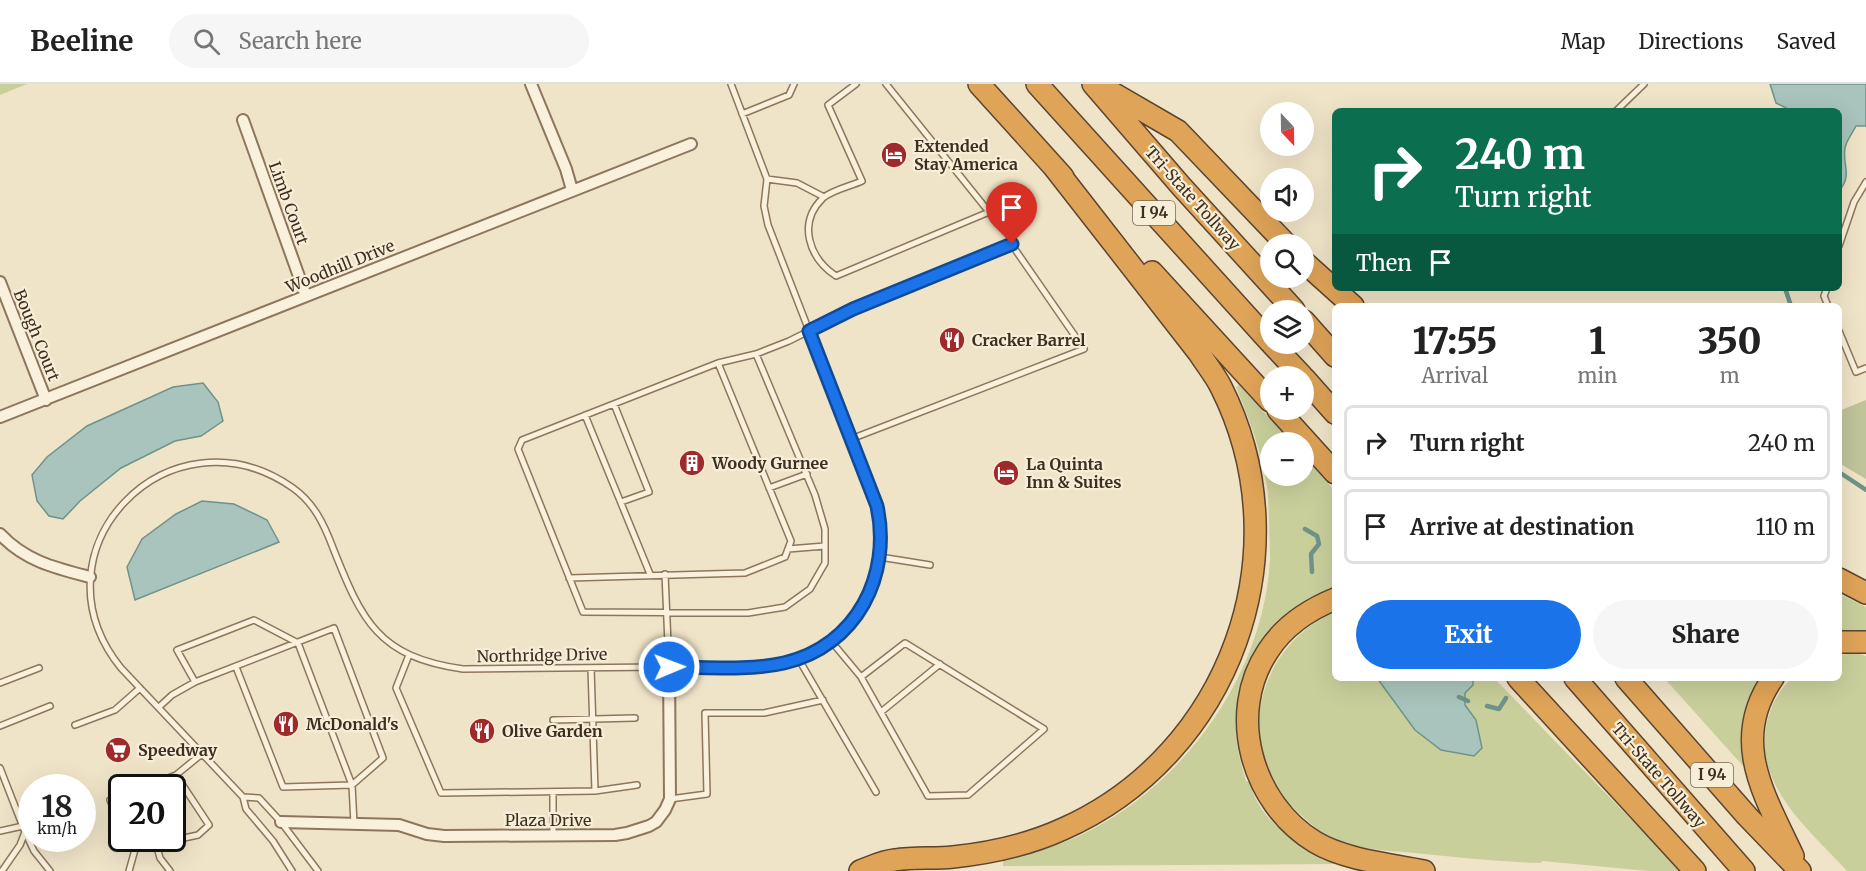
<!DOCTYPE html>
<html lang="en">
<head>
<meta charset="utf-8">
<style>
  :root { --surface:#fff; --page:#f6f6f6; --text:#222; --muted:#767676; --line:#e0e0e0; --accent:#1a73e8 }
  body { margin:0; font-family:Merriweather,serif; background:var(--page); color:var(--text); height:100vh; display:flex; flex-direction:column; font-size:22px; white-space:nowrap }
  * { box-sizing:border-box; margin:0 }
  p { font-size:20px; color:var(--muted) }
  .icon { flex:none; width:33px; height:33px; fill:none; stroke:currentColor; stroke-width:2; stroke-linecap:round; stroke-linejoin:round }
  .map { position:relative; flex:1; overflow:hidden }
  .drawer { position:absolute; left:1332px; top:219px; width:510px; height:378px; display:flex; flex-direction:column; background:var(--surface); border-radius:9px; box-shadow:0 6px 24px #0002 }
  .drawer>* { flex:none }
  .top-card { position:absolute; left:1332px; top:24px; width:510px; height:183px; border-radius:9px; box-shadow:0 6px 24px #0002; background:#0b6e4f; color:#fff; overflow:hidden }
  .needle { width:39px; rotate:158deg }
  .fabs { position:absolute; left:1260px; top:18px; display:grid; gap:12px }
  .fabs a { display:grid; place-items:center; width:54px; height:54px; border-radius:50%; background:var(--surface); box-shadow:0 6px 24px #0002; font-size:30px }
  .speed { position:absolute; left:18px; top:690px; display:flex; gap:12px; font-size:30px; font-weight:700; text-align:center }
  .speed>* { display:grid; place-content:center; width:78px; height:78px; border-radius:50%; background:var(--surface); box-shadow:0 6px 24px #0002; line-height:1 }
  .speed small { font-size:15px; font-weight:400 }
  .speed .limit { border:3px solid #111; border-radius:9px; background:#fff; color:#111 }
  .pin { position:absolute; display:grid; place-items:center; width:51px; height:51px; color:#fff; margin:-62px -26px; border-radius:50% 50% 50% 0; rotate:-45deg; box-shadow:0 0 6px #0007 }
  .pin .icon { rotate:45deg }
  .me { position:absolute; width:66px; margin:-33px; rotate:89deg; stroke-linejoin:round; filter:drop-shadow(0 0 4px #0008) }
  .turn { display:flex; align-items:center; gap:21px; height:126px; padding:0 24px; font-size:27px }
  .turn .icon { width:78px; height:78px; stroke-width:2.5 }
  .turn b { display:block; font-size:42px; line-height:51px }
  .then { display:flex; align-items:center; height:57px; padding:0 24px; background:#0003; gap:12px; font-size:22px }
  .eta { display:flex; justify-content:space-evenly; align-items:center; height:102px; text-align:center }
  .eta b { font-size:36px; font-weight:800; line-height:42px }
  .cta { display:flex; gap:12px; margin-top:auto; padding:12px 24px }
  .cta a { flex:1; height:69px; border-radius:36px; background:var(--accent); color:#fff; font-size:24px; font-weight:800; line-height:69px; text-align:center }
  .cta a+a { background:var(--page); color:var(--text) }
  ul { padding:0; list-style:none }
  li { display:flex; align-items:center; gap:18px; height:75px; margin:0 12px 9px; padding:0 12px; border:3px solid var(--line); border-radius:9px }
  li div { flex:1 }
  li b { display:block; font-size:22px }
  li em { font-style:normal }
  header { display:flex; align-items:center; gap:36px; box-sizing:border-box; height:84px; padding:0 30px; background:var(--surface); border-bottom:2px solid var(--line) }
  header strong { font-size:28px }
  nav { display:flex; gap:33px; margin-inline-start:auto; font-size:21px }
  .search { width:420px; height:54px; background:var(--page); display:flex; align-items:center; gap:15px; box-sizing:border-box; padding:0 21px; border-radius:33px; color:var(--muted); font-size:22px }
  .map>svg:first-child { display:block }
  .green { fill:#c9cf9b }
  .cemetery { fill:#bfc49a }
  .water { fill:#a9c4bc; stroke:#6f938a; stroke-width:1.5 }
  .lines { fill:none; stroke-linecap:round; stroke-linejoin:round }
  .stream { stroke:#6f938a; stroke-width:4.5 }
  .lane-casing { stroke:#8d765c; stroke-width:8 }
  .street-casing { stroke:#8d765c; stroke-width:14 }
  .highway-casing { stroke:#5b4430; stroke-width:24 }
  .lane { stroke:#faf1dc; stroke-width:5 }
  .street { stroke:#faf1dc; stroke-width:10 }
  .highway { stroke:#e0a458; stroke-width:21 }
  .route-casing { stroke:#114b97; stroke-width:15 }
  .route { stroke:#1a73e8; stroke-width:10 }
  .labels { text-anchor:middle; stroke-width:4.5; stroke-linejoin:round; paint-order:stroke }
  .shield { fill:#f7eed8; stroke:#756857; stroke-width:1.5 }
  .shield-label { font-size:15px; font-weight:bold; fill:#3d2e20 }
  .poi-label { font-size:16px; font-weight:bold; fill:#3d2e20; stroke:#f7eed8; text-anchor:start }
  .street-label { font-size:16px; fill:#3d2e20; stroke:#f7eed8 }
</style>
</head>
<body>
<header>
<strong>Beeline</strong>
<div class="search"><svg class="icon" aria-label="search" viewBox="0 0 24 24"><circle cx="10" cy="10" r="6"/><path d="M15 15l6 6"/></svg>Search here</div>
<nav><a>Map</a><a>Directions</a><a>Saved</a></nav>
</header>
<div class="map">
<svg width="1866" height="787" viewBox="0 0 1866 787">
  <rect width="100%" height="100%" fill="#f0e4c8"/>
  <path class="green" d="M 0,0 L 27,0 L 0,11 Z
    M 1239,301 L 1291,358 L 1270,358 L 1270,392 L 1304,392 L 1304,372 L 1335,407 L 1335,503 C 1327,507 1317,510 1309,514 C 1267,537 1241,586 1236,633 C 1234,654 1240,677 1246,697 L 1250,698 C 1258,738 1301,763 1336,777 L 1335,780 L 1003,782 L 1003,776 C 1031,769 1059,762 1085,749 C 1186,699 1264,589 1270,475 C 1270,463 1269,451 1269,439 C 1268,427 1269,414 1267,403 C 1262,368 1249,335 1236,303 Z
    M 1839,510 L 1866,523 L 1866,546 L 1839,547 Z
    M 1335,528 L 1335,594 L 1494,594 L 1681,787 L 1649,787 L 1542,777 L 1541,779 C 1498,778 1456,773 1414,769 C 1392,767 1356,765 1337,757 C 1324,751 1310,740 1300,730 C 1290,721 1280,711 1273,699 C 1239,635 1269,556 1335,528 Z
    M 1857,569 L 1866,572 L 1866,787 L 1847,787 C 1808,744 1750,699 1768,634 C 1772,619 1781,604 1792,594 L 1839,594 L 1839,571 Z
    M 1664,594 L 1762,594 L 1746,679 L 1743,682 Z"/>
  <path class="cemetery" d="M 1866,316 L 1866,395 L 1839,379 L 1839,327 Z"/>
  <path class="water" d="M 1770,0 L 1866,0 L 1866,42 L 1856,42 C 1853,48 1846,57 1845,64 C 1842,81 1853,91 1839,107 L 1839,27 L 1792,27 L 1776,19 Z
    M 203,299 L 218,318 L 223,337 L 201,352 L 175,357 L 121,384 L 80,417 L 63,435 L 49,432 L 37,417 L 32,391 L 47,373 L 87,342 L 173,303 Z
    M 202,417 L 234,420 L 267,436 L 279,458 L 135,516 L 127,483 L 142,455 L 176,430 Z
    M 1377,594 L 1473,594 L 1473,601 L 1465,609 L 1465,621 L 1476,636 L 1482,664 L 1474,672 L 1441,666 L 1415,646 Z"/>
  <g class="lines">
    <path class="stream" d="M 1785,204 L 1791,222
      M 1839,388 L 1866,406
      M 1305,445 L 1317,452 L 1319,460 L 1311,470 L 1312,488
      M 1459,613 L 1468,617
      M 1487,622 L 1499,625 L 1506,614"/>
    <g class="lane-casing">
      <path id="lane" d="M 856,0 L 828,21 L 862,97 C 851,102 832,106 823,114 C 797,139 809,174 836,192 L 989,128 L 886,0
        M 1616,27 L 1644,0
        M 742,30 L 789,11 L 794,0
        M 767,95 L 797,99 L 824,113
        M 1839,162 L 1854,118 L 1866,98
        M 1827,204 L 1824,212 L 1828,222
        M 1839,247 L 1856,288 L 1866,284
        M 756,270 L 815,411 L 825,445 L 825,479 L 810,505 L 785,523 L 748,529 L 583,528 L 518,365 L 522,356 L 718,279 L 756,270 L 789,257 L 853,225 L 1012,161 L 1084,265 L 851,355
        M 614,320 L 649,408 L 621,418
        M 585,331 L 650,490
        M 769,404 L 807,390
        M 788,465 L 825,462
        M 880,473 L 930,481
        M 665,490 L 669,583
        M 569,494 L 745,489 L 785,473 L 791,457 L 718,279
        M 831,557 L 861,593 L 928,712 L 968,711 L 1044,645 L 905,559 L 861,593
        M 409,571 L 396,604 L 441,709 L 595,707 L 637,701
        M 798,574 L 876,708
        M 591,584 L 595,707
        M 195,598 L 177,566 L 254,536 L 298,559 L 352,701 L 354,740
        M 0,599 L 39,584
        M 159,623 L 172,611 L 195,598 L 334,544 L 383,674 L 352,701 L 283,703 L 236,583
        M 881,628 L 940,580
        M 553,636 L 635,634
        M 75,641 L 115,626 L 140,604
        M 0,642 L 50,622
        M 0,684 L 25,748 L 34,767 L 50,787
        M 142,704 L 176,691 L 203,669
        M 122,712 L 110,716 L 122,745
        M 243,713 L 259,714 L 281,738 L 318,787
        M 670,715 L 707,710 L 705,629 L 764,629 L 823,616
        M 0,747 L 23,742
        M 553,751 L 553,708
        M 125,754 L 127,757 L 136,762 L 156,760 L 198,751 L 209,741 L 176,691
        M 156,760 L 160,774 L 170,787
        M 2,787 L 20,761 L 25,748
        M 129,787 L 136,762
        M 292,787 L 273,757 L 246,725 L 243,713 L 121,584 C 26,466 170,318 293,404 C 314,419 324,440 333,464 C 362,537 378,573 463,585 L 765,582 C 848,567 895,507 877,422 L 768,141 L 764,122 L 767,95 L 731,0"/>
    </g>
    <g class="street-casing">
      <path id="street" d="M 531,0 L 566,85 L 572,106
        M 243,36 L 306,212
        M 0,198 L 46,316
        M 0,333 L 691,60
        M 0,450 C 25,477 55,484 90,493
        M 281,738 L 399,741 L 427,750 L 444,752 L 615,751 L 627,749 L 649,742 L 656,738 L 665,726 L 670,715 L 669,583"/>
    </g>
    <g class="highway-casing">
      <path id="highway" d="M 979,0 L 1063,93
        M 1037,0 L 1270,258
        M 1093,0 L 1181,102 L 1294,226
        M 1104,4 L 1178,47 L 1286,160
        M 1304,178 L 1353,222
        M 1152,188 L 1270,317
        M 1304,237 L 1335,272
        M 1272,260 L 1302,292
        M 1304,294 L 1335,329
        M 1278,326 L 1335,389
        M 1839,495 L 1866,509
        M 1335,515 C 1308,526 1284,542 1268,567 C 1226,630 1252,720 1315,758 C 1345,776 1390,780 1424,787
        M 1839,558 L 1866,558
        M 1518,594 L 1695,787
        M 1575,594 L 1744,787
        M 1626,594 L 1747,732 L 1800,787
        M 1773,594 C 1729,657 1765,712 1793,772
        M 860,787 C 871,783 883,777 895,776 C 914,773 934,775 953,773 C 991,769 1028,761 1063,745 C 1230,671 1304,468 1221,303 C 1215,291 1206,280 1199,269 L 1054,83"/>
    </g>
    <use href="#lane" class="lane"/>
    <use href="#street" class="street"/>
    <use href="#highway" class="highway"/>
  </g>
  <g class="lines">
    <g class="route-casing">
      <path id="route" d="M 669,583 C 707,583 748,587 784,579 C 857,562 892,491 877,422 L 809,247 L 853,225 L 1012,160"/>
    </g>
    <use href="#route" class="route"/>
  </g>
  <defs>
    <g id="hotel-disc" transform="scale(1.35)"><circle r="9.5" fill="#9e2a2b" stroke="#f7eed8"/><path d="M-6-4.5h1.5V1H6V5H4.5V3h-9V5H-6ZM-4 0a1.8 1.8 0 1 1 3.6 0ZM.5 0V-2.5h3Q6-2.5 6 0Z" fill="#fff"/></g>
    <g id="restaurant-disc" transform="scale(1.35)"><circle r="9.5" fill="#9e2a2b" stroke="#f7eed8"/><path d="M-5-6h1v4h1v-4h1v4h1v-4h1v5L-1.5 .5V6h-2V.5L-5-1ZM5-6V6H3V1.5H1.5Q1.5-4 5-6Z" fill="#fff"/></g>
    <g id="building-disc" transform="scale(1.35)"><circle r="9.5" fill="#9e2a2b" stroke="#f7eed8"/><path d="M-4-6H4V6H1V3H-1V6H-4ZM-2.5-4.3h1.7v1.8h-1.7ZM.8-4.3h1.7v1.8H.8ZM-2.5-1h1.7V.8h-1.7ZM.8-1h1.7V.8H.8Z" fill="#fff"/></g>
    <g id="supermarket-disc" transform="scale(1.35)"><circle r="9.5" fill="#9e2a2b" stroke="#f7eed8"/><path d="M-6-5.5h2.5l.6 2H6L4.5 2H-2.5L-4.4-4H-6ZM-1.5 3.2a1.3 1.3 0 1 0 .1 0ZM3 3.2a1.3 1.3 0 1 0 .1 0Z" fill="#fff"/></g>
  </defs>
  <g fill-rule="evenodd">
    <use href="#hotel-disc" x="894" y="71"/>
    <use href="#restaurant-disc" x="952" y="256"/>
    <use href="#building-disc" x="692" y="379"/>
    <use href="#hotel-disc" x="1006" y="389"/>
    <use href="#restaurant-disc" x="286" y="640"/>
    <use href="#restaurant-disc" x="482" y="647"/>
    <use href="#supermarket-disc" x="118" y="666"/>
  </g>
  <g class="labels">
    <g class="shield">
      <rect x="1133" y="117" width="42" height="24" rx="4.5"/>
      <rect x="1691" y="679" width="42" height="24" rx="4.5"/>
    </g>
    <g class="shield-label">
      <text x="1154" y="134">I 94</text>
      <text x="1712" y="696">I 94</text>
    </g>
    <g class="poi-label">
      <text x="914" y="68">Extended<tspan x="914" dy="18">Stay America</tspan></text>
      <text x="972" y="262">Cracker Barrel</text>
      <text x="712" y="385">Woody Gurnee</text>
      <text x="1026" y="386">La Quinta<tspan x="1026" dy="18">Inn &amp; Suites</tspan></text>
      <text x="306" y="646">McDonald's</text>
      <text x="502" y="653">Olive Garden</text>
      <text x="138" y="672">Speedway</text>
    </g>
    <g class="street-label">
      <text transform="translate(1193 114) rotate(48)" y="6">Tri-State Tollway</text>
      <text transform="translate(289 119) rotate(70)" y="6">Limb Court</text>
      <text transform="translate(340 182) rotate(-22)" y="6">Woodhill Drive</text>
      <text transform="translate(37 251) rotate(68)" y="6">Bough Court</text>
      <text transform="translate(542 571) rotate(-1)" y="6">Northridge Drive</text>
      <text transform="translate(1659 691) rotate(49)" y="6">Tri-State Tollway</text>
      <text x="548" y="742">Plaza Drive</text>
    </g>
  </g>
</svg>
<div class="fabs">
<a><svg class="needle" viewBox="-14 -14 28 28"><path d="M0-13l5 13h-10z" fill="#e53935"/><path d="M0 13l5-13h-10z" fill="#767676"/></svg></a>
<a><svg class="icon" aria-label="sound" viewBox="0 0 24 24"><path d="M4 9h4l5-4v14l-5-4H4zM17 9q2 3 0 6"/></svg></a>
<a><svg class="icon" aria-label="search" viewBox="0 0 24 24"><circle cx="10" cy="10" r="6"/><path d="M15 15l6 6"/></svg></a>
<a><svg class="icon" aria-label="layers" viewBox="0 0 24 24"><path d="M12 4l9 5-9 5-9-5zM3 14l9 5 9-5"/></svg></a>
<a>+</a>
<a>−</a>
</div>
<div class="speed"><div>18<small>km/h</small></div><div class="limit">20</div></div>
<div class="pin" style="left:1012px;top:160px;background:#d93025"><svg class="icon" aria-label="arrive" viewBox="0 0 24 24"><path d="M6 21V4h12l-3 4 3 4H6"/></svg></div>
<svg class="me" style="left:669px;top:583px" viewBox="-20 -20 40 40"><circle r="17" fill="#1a73e8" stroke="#fff" stroke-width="3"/><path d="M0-11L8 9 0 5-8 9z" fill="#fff"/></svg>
<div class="top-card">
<div class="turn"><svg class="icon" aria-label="right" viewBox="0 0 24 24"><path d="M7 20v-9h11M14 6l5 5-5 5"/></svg><div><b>240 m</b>Turn right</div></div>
<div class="then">Then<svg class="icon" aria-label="arrive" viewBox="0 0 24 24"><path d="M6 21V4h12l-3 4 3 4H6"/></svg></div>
</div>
<section class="drawer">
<div class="eta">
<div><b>17:55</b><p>Arrival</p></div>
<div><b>1</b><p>min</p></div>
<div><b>350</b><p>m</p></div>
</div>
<ul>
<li><svg class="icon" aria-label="right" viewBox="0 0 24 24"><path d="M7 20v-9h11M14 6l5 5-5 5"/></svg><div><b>Turn right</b></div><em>240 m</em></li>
<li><svg class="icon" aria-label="arrive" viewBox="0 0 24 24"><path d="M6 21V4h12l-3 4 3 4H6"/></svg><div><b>Arrive at destination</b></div><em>110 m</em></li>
</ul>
<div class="cta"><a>Exit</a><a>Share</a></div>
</section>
</div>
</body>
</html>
